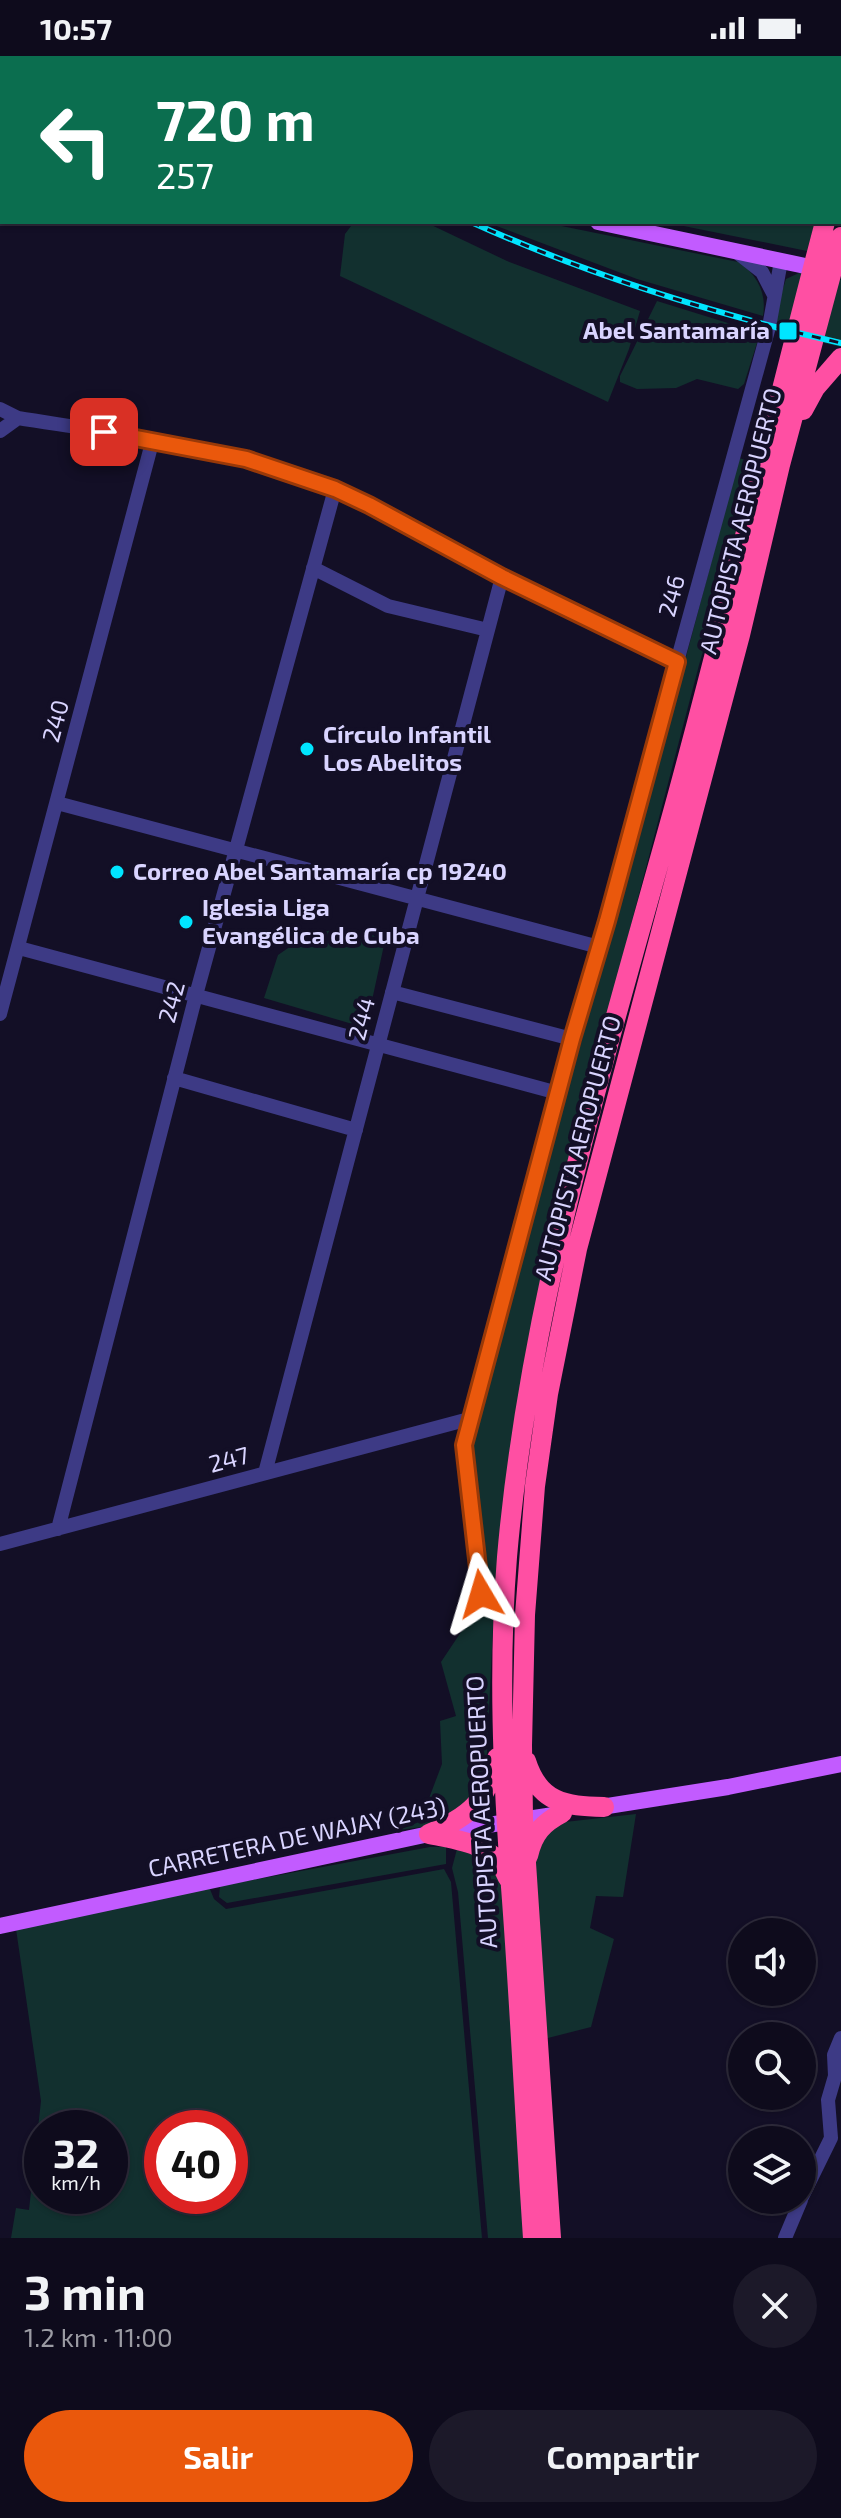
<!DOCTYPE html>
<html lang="es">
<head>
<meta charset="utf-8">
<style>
  :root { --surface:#0e0b1c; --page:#1c1929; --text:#f1f3f6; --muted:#9b9ba3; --line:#2e2b3b; --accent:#ea580c }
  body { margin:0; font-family:"Exo 2",sans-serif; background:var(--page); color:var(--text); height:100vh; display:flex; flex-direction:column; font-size:30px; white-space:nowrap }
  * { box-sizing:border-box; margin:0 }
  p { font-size:26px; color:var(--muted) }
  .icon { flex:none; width:44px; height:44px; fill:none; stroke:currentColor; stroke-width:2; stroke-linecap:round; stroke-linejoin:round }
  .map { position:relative; height:2182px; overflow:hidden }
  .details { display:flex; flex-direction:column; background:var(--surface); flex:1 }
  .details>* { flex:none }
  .banner { position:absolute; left:0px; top:0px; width:842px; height:168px; box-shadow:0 2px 6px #0004,0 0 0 2px var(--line); background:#0b6e4f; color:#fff; overflow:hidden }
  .fabs { position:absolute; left:728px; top:1862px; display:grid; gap:16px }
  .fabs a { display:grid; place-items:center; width:88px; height:88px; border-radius:50%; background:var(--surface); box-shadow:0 2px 6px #0004,0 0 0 2px var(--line); font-size:40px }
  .speed { position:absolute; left:24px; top:2054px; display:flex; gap:16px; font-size:40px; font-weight:700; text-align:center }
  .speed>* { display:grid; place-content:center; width:104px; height:104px; border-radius:50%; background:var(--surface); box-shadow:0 2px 6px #0004,0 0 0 2px var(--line); line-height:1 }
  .speed small { font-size:20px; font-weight:400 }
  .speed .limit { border:12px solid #d22; background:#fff; color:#111 }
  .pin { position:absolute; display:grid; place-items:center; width:68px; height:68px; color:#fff; margin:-34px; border-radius:16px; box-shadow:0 4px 12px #0006 }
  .me { position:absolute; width:88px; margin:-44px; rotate:353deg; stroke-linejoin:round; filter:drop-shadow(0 0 6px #0008) }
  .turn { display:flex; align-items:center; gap:28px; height:168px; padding:0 24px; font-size:36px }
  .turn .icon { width:104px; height:104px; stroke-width:2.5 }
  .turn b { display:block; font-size:56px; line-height:68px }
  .round { display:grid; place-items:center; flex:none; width:84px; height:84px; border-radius:42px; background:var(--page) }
  .summary { display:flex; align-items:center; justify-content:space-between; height:136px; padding:0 24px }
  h1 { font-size:48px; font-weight:700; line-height:60px }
  .cta { display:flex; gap:16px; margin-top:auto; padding:16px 24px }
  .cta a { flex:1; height:92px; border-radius:48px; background:var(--accent); color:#fff; font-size:32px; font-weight:700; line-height:92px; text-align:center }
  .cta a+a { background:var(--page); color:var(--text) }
  .status { display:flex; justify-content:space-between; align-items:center; height:56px; padding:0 40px; background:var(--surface); direction:ltr }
  .status svg { height:22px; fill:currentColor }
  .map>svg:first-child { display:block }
  .green { fill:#12302f; fill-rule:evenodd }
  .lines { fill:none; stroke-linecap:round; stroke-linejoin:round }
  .minor { stroke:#3d3a85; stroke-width:14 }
  .major { stroke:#c25bff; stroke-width:16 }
  .highway { stroke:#ff4fa3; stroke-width:20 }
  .rail-casing { stroke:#00e5ff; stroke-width:6 }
  .rail { stroke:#130f26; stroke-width:3; stroke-dasharray:9; stroke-linecap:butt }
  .route-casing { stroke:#983908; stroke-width:20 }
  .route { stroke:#ea580c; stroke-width:14 }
  .poi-dot { fill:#00e5ff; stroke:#130f26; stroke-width:3 }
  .labels { text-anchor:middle; stroke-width:8; stroke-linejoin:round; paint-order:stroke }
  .poi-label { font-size:24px; font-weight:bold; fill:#d9d4ff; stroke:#130f26; text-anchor:start }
  .street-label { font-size:24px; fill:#d9d4ff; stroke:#130f26 }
</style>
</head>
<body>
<div class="status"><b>10:57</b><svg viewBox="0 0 49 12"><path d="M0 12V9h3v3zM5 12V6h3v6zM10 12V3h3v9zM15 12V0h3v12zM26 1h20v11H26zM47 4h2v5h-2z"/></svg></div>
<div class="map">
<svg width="841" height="2182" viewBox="0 0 841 2182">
  <rect width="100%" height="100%" fill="#130f26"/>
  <path class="green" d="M 396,0 L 840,0 L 840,3 Z
    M 354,166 L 425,166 L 507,205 L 640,255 L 629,293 L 608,346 L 340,220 L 345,178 Z
    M 486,166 L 542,166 L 738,206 C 757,218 767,237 763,260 L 637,223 Z
    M 664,166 L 815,166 L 807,195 Z
    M 801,216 L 841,224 L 841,291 L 770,274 L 786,223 Z
    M 657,245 L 744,272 L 757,287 L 744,328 L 738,333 L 697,323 L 676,332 L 637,333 L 620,326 L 620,320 Z
    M 739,402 L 759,408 L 699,609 L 621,907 L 507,1418 L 494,1550 L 486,1717 L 480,1735 L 437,1769 L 399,1774 L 429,1762 L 428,1745 L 442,1708 L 440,1665 L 456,1660 L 441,1606 L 461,1576 L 493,1550 L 485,1545 L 470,1393 L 473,1369 L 618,856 Z
    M 338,873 L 371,877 L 384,889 L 366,972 L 264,942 L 278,899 L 307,879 Z
    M 636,1758 L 623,1841 L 596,1840 L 590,1872 L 614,1883 L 591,1971 L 544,1983 L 532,1810 L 547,1773 L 565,1766 Z
    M 430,1791 L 446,1791 L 446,1808 L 227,1847 L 219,1841 L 220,1830 Z
    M 457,1793 L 479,1793 L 506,1829 L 526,2182 L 488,2182 L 458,1836 L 452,1812 Z
    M 444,1813 L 451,1826 L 482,2182 L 11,2182 L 16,2152 L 29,2154 L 41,2045 L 15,1866 L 207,1826 L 214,1843 L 226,1853 ZM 42,2072 L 110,2072 L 110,2140 L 42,2140 ZM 162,2072 L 230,2072 L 230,2140 L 162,2140 Z"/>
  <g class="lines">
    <path class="minor" d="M 739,198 L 762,216 L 774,239
      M 0,353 L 18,362 C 126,379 235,392 337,434 C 394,458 447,493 503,521 C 560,550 619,578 677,606
      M 0,375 L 18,362
      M 313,512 L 388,550 L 488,574
      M 57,747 L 599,891
      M 19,892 L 558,1037
      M 392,936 L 572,983
      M 0,958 L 153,383
      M 174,1022 L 356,1074
      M 265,1417 L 502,521
      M 58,1473 L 196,939 L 335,433
      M 0,1488 L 469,1363
      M 481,1538 L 464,1389 L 469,1363 L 769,271 L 781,205
      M 802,2141 L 831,2082 L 828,2044 L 835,2020 L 834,1999 L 841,1982
      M 785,2182 L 801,2144"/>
    <path class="major" d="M 224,0 L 227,2
      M 328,0 L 335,2
      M 598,166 L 824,214
      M 595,1752 L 728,1731 L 841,1708
      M 0,1870 L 429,1778 L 560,1758"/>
    <path class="highway" d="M 840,13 L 841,11
      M 803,354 L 815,332 L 841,302
      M 526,1705 C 539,1747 565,1750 604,1751
      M 429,1778 C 470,1760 486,1747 497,1702
      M 429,1778 C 462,1785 494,1787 508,1822
      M 528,1800 C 533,1777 543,1767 562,1757
      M 533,2182 C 525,2065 520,1948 511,1831 C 503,1721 498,1612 507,1501 C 529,1247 605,1001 673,756 C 727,560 773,363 825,166
      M 551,2182 L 523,1762 L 522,1689 L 525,1559 L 535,1430 L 548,1338 L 577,1193 L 740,579 L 780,409 L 841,181"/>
    <g class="rail-casing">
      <path id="rail" d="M 187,0 L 190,2
        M 471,166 C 591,220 714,258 841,287"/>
    </g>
    <use href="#rail" class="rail"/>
  </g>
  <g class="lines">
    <g class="route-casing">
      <path id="route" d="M 104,376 L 246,403 L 335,433 L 369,449 L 502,521 L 677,606 L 607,865 L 572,983 L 464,1389 L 481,1538"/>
    </g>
    <use href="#route" class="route"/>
  </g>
  <g class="poi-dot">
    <rect x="778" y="265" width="20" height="20" rx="4"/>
    <circle cx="307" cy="693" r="8"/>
    <circle cx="117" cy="816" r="8"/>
    <circle cx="186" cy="866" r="8"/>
  </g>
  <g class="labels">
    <g class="poi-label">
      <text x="770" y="283" text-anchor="end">Abel Santamaría</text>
      <text x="323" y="687">Círculo Infantil<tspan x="323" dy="28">Los Abelitos</tspan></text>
      <text x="133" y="824">Correo Abel Santamaría cp 19240</text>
      <text x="202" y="860">Iglesia Liga<tspan x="202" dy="28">Evangélica de Cuba</tspan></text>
    </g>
    <g class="street-label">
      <text transform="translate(741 465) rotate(-76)" y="8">AUTOPISTA AEROPUERTO</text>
      <text transform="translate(672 540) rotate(-75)" y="8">246</text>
      <text transform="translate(56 665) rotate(-75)" y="8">240</text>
      <text transform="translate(172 946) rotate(-75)" y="8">242</text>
      <text transform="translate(362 963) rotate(-75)" y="8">244</text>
      <text transform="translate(578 1092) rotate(-75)" y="8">AUTOPISTA AEROPUERTO</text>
      <text transform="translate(229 1404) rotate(-15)" y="8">247</text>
      <text transform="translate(482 1756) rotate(-93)" y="8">AUTOPISTA AEROPUERTO</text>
      <text transform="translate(297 1782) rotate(-12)" y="8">CARRETERA DE WAJAY (243)</text>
    </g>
  </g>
</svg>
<div class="fabs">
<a><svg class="icon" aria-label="sound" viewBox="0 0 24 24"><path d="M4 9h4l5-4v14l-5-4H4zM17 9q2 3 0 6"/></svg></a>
<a><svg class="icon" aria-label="search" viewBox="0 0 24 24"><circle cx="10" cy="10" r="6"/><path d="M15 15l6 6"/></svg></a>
<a><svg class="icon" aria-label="layers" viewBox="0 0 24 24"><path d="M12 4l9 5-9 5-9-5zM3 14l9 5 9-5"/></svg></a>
</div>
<div class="speed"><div>32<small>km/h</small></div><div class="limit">40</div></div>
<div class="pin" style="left:104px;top:376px;background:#d93025"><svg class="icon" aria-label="arrive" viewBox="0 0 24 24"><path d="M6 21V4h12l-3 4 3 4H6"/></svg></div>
<svg class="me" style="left:481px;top:1538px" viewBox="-20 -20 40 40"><path d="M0-17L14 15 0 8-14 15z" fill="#ea580c" stroke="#fff" stroke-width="4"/></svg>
<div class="banner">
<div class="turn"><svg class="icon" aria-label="left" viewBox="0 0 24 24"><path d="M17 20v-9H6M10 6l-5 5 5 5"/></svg><div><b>720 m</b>257</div></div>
</div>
</div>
<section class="details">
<div class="summary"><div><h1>3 min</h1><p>1.2 km · 11:00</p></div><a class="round"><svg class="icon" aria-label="close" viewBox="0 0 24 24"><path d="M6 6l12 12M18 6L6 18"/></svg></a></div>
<div class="cta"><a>Salir</a><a>Compartir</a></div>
</section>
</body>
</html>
